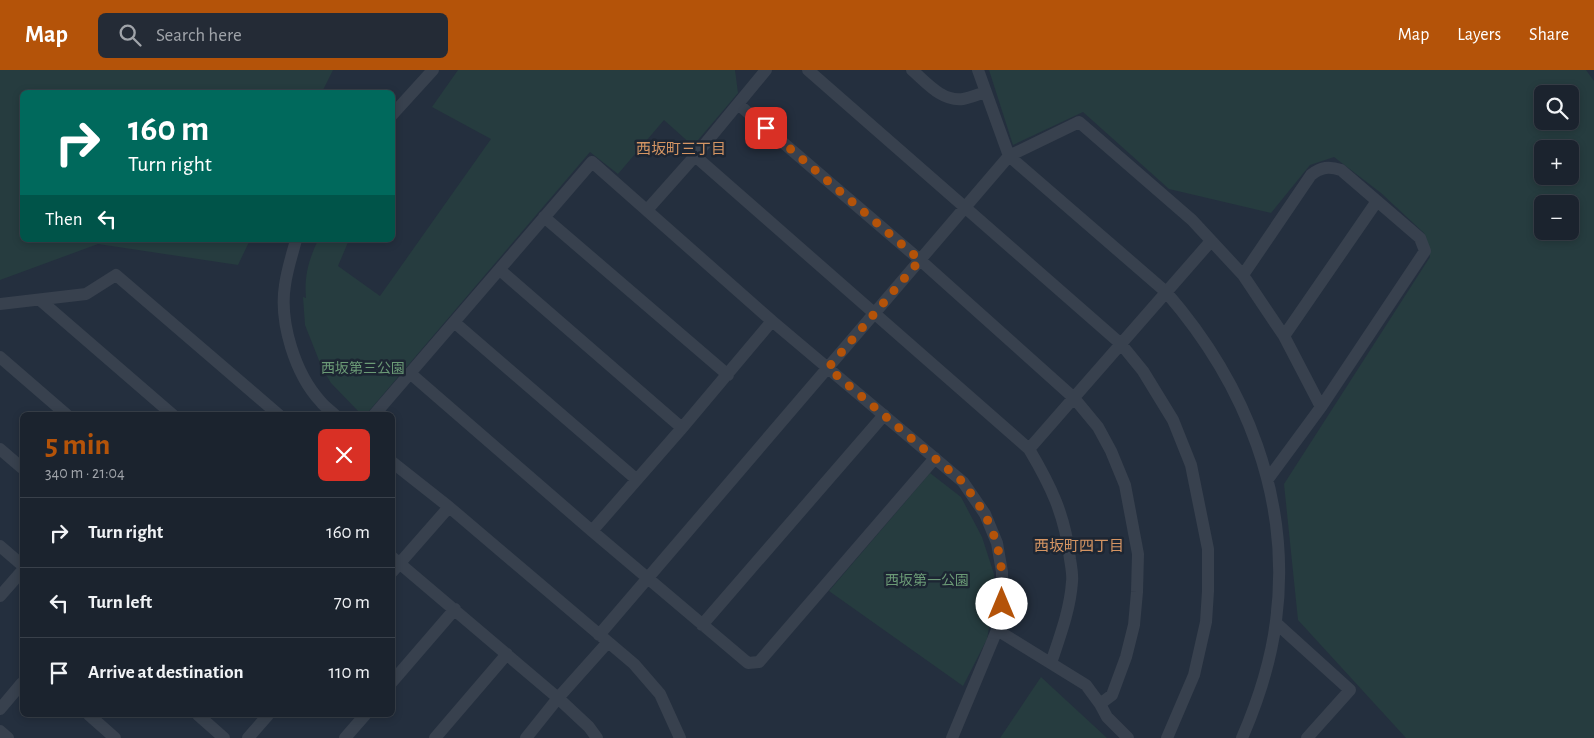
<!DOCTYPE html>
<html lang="en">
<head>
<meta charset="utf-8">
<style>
  :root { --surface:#1b232e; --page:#242b36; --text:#f1f3f6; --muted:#a0a4aa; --line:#39404a; --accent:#b45309 }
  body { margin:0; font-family:"Alegreya Sans","Noto Sans JP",sans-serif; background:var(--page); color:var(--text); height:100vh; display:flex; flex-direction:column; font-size:19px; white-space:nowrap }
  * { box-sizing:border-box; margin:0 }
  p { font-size:16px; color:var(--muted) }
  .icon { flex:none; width:28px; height:28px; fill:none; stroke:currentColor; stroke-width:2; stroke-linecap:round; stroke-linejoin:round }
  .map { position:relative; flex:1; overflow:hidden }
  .details { position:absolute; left:20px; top:342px; width:375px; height:305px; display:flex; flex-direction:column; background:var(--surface); border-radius:8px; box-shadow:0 2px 8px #0003,0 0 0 1px var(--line) }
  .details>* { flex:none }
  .guide { position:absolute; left:20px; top:20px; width:375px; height:152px; border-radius:8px; box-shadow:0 2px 8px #0003,0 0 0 1px var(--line); background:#00695c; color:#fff; overflow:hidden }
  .tools { position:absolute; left:1534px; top:15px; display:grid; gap:10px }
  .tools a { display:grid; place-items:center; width:45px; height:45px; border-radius:8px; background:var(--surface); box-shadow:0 2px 8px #0003,0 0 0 1px var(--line); font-size:25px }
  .pin { position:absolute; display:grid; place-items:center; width:42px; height:42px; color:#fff; margin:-21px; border-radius:10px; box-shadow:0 2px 8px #0006 }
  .me { position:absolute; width:55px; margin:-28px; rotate:0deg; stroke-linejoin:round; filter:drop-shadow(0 0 4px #0008) }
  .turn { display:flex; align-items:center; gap:18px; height:105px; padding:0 25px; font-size:22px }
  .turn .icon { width:65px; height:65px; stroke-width:2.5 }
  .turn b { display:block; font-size:35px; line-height:42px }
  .then { display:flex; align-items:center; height:48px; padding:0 25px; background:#0003; gap:10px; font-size:19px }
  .round { display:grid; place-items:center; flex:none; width:52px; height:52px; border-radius:8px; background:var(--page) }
  .head { display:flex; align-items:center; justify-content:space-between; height:85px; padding:0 25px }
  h1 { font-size:30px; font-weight:600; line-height:38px; color:var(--accent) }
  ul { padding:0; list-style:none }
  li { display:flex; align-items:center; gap:15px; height:70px; padding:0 25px; border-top:1px solid var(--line) }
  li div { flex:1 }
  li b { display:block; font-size:19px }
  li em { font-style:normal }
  header { display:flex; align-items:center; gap:30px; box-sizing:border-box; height:70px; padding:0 25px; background:var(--accent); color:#fff }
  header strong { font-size:24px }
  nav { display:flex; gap:28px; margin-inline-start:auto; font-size:18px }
  .search { width:350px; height:45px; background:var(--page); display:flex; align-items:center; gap:12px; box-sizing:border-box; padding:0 18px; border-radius:8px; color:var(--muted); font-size:19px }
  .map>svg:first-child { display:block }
  .green { fill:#263c3f; fill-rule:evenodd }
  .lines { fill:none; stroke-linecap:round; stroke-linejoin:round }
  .minor { stroke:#38414e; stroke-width:12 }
  .route { stroke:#b45309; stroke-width:9; stroke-dasharray:0 16.2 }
  .labels { text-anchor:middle; stroke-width:5; stroke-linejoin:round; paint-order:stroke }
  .park-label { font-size:14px; fill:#6b9a76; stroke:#1d2633 }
  .neighbourhood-label { font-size:15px; fill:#d59563; stroke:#1d2633 }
</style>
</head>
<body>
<header>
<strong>Map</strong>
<div class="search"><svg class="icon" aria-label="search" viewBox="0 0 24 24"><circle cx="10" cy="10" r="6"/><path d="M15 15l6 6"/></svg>Search here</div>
<nav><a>Map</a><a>Layers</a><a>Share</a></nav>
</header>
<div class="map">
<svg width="1594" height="668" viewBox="0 0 1594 668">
  <rect width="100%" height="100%" fill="#242f3e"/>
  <path class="green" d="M 0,0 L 333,0 L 322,22 L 22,22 L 22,170 L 250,170 L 238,195 L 98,174 L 0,210 Z
    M 458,0 L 735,0 L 738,23 L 693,76 L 664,50 L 618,104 L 590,82 L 369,341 L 359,342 L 331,313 L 322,298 L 305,255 L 303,227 L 306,228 C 304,206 309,189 318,170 L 349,170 L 338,196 L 380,226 L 491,69 L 432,37 Z
    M 989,0 L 1586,0 L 1594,11 L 1594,668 L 1406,668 L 1298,550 L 1284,414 L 1430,187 L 1424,163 L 1381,123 L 1334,87 L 1310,95 L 1271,143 L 1169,119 L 1083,42 L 1013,75 ZM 1542,24 L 1570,24 L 1570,51 L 1542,51 ZM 1542,79 L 1570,79 L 1570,106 L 1542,106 ZM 1542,134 L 1570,134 L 1570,161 L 1542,161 Z
    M 930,403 L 961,427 L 982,467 L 994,504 L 993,536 L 987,569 L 963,616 L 829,521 Z
    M 1041,607 L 1107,668 L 1000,668 Z"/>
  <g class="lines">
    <path class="minor" d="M 808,0 L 1121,274 L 1143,301 L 1173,350 L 1191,395 L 1208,479 L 1208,521 L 1206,552 L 1194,605 L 1167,668
      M 912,0 C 926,12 942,32 963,29 C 970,28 979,24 986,22
      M 978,0 L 1009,86 L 1166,222 C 1246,314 1292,429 1276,551 C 1271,591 1258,631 1242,668
      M 738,34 L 920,190 L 1074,328 L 1098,357 L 1111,381 L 1125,415 L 1138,484 L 1137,522 L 1134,555 L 1126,587 L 1112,625 L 1100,634
      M 392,45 L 433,0
      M 695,86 L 1029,379 C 1051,416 1065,445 1070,489 C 1071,496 1073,504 1072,512 C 1070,540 1060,566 1051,593
      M 647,140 L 695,86 L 766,0
      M 544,147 L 728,305
      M 296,170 C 292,185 287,200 285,215 C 279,252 295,304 321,332 C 325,337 331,341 335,345
      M 500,200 L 682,358
      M 1243,205 L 1311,105 C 1321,97 1329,96 1341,100 L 1420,168 L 1425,181 L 1321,337 L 1268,409
      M 40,230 L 173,345
      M 0,234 L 86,224 L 116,205 L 279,345
      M 454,252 L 636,409
      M 1284,266 L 1377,131
      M 0,287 L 67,345
      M 411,304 L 592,461 L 748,593 L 759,592 L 935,388
      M 374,345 L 592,92 L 772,251 L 963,412 L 985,444 L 997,473 L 1002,502 L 1002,534 L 997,560 L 952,668
      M 0,379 L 22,398
      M 1029,379 L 1211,171
      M 392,392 L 449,437 L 634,594 L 660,624 L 680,668
      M 592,461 L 682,358 L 772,251
      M 0,476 L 22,495
      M 392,487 L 558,628 L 589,657 L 597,668
      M 392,502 L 449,437
      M 0,526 L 22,501
      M 1276,553 L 1350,620 L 1307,668
      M 702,555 L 884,345
      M 997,560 L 1086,615 L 1100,634 L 1107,647 L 1128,668
      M 599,565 L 1009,86 L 1079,52 L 1192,150 L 1243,205 L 1284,266 L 1321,337
      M 392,612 L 455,539
      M 0,639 L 22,613
      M 89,645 L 115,668
      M 198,645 L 224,668
      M 0,661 L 8,668
      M 248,668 L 268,645
      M 345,668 L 365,645
      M 435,668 L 507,584
      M 526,668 L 558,628 L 608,572"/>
  </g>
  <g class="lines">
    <path class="route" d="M 766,58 L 920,190 L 828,298 L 963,412 L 985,444 L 997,473 L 1002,502 L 1002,534"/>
  </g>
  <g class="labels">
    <g class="park-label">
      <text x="363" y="303">西坂第三公園</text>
      <text x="927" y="515">西坂第一公園</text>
    </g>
    <g class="neighbourhood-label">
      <text x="681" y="84">西坂町三丁目</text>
      <text x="1079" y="481">西坂町四丁目</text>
    </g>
  </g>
</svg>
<div class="tools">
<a><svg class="icon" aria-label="search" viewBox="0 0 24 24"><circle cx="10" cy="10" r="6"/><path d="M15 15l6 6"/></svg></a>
<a>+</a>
<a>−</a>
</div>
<div class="pin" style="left:766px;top:58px;background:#d93025"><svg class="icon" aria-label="arrive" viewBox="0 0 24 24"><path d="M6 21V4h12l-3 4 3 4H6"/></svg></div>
<svg class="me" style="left:1002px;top:534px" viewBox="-20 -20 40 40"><circle r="19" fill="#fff"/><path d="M0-13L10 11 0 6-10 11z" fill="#b45309"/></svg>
<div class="guide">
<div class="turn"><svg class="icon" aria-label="right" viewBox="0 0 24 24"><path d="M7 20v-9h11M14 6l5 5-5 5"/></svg><div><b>160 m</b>Turn right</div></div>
<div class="then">Then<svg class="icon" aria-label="left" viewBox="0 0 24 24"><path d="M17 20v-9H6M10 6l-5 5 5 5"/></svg></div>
</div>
<section class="details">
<div class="head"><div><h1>5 min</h1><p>340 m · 21:04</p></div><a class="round" style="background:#d93025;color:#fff"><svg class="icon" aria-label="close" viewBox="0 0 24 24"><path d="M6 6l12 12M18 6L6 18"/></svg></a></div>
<ul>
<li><svg class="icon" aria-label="right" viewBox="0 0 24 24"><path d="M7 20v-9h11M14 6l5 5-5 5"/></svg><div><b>Turn right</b></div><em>160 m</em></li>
<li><svg class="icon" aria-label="left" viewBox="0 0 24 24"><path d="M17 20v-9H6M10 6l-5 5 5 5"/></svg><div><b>Turn left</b></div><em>70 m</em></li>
<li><svg class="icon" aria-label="arrive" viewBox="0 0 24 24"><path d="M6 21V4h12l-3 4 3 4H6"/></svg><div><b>Arrive at destination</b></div><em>110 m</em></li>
</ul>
</section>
</div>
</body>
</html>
